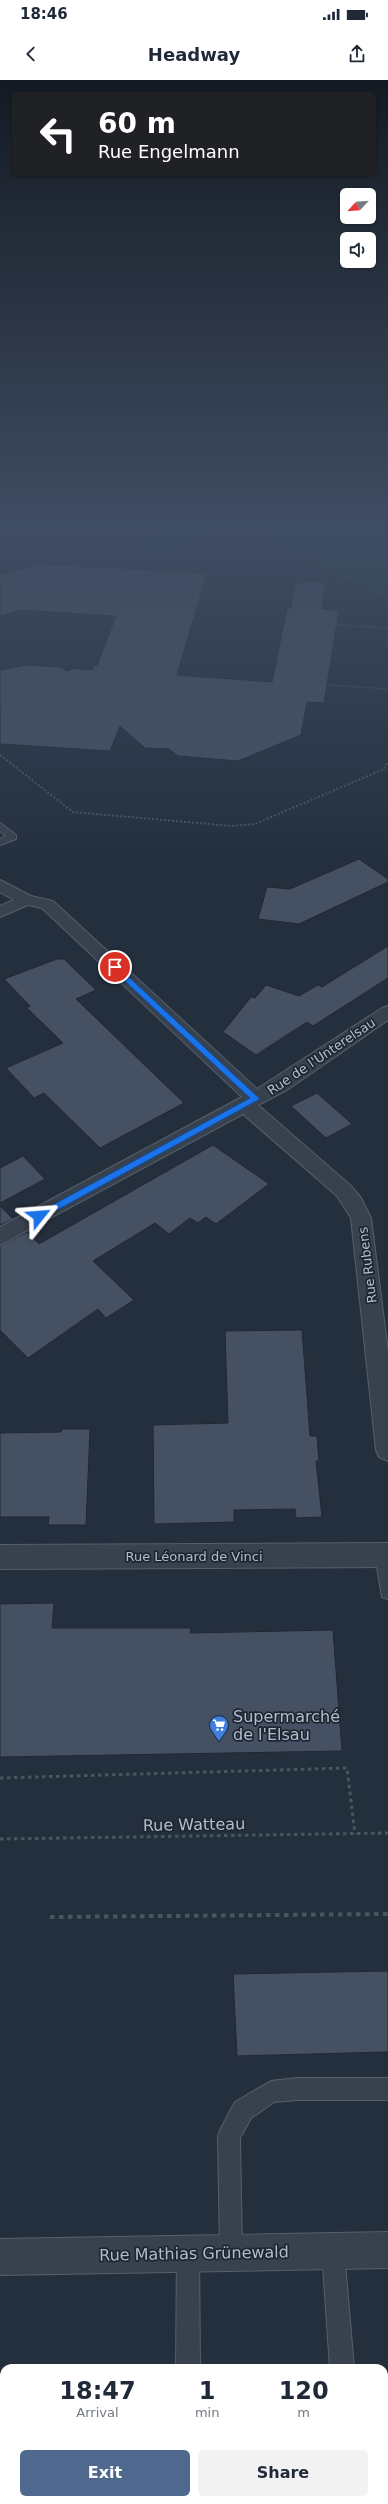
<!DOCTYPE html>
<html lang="en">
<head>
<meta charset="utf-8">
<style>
  :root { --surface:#fff; --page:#f2f2f3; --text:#1f2937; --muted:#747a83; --accent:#4f688e }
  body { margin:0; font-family:"DejaVu Sans",sans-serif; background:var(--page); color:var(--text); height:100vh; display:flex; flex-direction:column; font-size:15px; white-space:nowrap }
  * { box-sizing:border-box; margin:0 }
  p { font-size:13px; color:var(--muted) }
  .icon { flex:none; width:22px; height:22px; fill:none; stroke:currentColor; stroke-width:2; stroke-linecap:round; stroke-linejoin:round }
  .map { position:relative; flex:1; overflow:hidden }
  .sheet { position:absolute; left:0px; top:2284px; width:388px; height:140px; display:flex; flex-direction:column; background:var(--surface); border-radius:12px 12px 0 0; box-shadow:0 1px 3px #0004 }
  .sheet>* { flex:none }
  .guide { position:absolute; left:12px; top:12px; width:364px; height:84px; border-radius:6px; box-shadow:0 1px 3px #0004; background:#202124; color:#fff; overflow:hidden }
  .needle { width:26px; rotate:244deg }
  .tools { position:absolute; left:340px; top:108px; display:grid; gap:8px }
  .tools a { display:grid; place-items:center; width:36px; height:36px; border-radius:6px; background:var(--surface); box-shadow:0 1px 3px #0004; font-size:20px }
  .pin { position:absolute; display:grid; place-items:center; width:34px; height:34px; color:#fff; margin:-17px; border:2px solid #fff; border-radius:50%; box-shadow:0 1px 4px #0007 }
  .me { position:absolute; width:44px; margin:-22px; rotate:62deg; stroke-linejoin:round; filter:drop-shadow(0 0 3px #0008) }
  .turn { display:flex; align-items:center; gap:14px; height:84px; padding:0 20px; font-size:18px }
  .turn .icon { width:52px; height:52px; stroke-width:2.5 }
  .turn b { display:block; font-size:28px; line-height:34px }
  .eta { display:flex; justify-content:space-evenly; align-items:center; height:68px; text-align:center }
  .eta b { font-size:24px; font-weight:800; line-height:28px }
  .button { display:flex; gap:8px; margin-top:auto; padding:8px 20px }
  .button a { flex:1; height:46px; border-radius:6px; background:var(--accent); color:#fff; font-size:16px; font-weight:800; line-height:46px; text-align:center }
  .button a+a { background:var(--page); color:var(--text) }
  .status { display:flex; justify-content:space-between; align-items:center; height:28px; padding:0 20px; background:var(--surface); direction:ltr }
  .status svg { height:11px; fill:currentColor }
  header { display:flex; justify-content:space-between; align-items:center; height:52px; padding:0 20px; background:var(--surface); font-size:18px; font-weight:800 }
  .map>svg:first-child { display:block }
  .green { fill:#263c3f }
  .building { fill:#455162; stroke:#1f2835 }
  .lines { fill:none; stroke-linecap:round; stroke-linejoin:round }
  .service-casing { stroke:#565f6c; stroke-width:2 }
  .minor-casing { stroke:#565f6c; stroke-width:2 }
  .trunk-casing { stroke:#434c59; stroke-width:2 }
  .path-far3 { stroke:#44595c; stroke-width:1.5; stroke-dasharray:1.5 1.5; stroke-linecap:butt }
  .path-far2 { stroke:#44595c; stroke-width:2; stroke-dasharray:2 2; stroke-linecap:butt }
  .path-far1 { stroke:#44595c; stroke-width:3; stroke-dasharray:3.5 3.5; stroke-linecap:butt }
  .path { stroke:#44595c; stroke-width:4; stroke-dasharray:4.5 4.5; stroke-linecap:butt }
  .service { fill:#38414e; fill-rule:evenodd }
  .minor { fill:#38414e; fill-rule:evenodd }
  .trunk { fill:#656462; fill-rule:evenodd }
  .route { fill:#1a73e8; stroke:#114b97 }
  .labels { text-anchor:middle; stroke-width:3.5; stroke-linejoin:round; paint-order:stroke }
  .street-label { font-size:13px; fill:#b4bcc9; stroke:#1d2633 }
  .near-poi-label { font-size:16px; fill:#b4bcc9; stroke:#1d2633; text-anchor:start }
  .near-street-label { font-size:16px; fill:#b4bcc9; stroke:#1d2633 }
</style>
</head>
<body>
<div class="status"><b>18:46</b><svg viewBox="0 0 49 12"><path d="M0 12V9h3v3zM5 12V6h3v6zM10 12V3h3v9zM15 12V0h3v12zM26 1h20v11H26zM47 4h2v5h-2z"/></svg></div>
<header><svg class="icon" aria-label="back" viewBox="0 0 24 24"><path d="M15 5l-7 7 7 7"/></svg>Headway<svg class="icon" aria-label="share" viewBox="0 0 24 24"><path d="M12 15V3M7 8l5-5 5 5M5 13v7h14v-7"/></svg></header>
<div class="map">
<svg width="388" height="2424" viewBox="0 0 388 2424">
  <rect width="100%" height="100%" fill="#242f3e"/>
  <path class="green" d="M 181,446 L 212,446 L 224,452 L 151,475 L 127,463 Z
    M 241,446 L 388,446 L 388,520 Z"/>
  <path class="building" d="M 38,484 L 207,493 L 177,595 L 272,602 L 287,528 L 291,528 L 295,505 L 310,501 L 326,502 L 322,529 L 339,530 L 324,623 L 307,622 L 301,655 L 238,681 L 178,676 L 169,669 L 145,668 L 120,646 L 110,671 L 0,664 L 0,590 L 26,585 L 62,587 L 66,591 L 75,588 L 92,590 L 94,585 L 97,585 L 116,536 L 21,530 L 0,536 L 0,495 Z
    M 359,779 L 388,799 L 388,802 L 299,844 L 258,839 L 267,807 L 290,809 Z
    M 388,866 L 388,898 L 313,946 L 307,942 L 256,975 L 223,952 L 251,917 L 255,918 L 266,905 L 299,916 L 318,905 L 322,907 Z
    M 57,879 L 64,879 L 96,910 L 76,919 L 184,1023 L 100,1068 L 44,1013 L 34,1018 L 6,988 L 63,963 L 27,928 L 30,926 L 4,899 Z
    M 317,1013 L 352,1044 L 326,1058 L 291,1026 Z
    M 213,1065 L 269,1104 L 216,1144 L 206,1137 L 198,1143 L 190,1138 L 169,1154 L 155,1143 L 93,1181 L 134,1220 L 106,1238 L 98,1229 L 28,1278 L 0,1250 L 0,1166 L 27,1152 L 39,1164 Z
    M 23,1076 L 45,1099 L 0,1123 L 0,1088 Z
    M 0,1126 L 13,1139 L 0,1145 Z
    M 302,1250 L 310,1356 L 317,1356 L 319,1381 L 316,1381 L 322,1437 L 296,1438 L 295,1429 L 234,1430 L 234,1442 L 154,1444 L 153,1345 L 228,1343 L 225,1251 Z
    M 62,1349 L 90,1349 L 86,1445 L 48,1445 L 49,1437 L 0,1437 L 0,1353 L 61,1352 Z
    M 54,1523 L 52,1548 L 191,1548 L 190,1553 L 333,1550 L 342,1671 L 0,1677 L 0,1524 Z
    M 388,1891 L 388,1972 L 237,1976 L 233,1894 Z"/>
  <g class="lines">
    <g class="service-casing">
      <path id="service" d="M 0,743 L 16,755 L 16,759 L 0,765 L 0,759 L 6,756 L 0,751 Z
        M 383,1467 L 388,1469 L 388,1519 L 382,1517 L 375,1475 L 377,1470 Z
        M 297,1998 L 388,1998 L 388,2020 L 297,2020 L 274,2022 L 251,2038 L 240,2058 L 242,2172 L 239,2180 L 231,2183 L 223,2180 L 220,2172 L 218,2056 L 221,2048 L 235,2022 L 271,2001 Z
        M 333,2160 L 341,2163 L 344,2171 L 354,2288 L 330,2288 L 322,2171 L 325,2163 Z
        M 188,2163 L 196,2166 L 199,2174 L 200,2288 L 176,2288 L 177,2174 L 180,2166 Z
        M 175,2420 L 201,2420 L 201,2424 L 175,2424 Z
        M 339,2420 L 365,2420 L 365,2424 L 339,2424 Z"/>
    </g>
    <g class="minor-casing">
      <path id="minor" d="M 0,800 L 31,816 L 53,821 L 257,1009 L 382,928 L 388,926 L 388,940 L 287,1010 L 258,1025 L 351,1106 L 361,1118 L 371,1138 L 388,1272 L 388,1381 L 379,1377 L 376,1370 L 351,1138 L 337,1116 L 243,1034 L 0,1165 L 0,1147 L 242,1017 L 42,828 L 28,825 L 0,837 L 0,826 L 14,820 L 0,812 Z
        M 388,1463 L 388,1487 L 0,1489 L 0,1465 Z
        M 388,2152 L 388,2188 L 0,2195 L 0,2159 Z"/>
    </g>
    <g class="trunk-casing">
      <path id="trunk" d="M 4,446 L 20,446 L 0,454 L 0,447 Z"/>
    </g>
    <path class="path-far3" d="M 388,548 L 321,544 L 312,604 L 388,609"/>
    <path class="path-far2" d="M 0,675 L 73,732 L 232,746 L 255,744 L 384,689 L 388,682"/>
    <path class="path-far1" d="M 0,1698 L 347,1688 L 355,1754
      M 0,1759 L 388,1753"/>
    <path class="path" d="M 50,1837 L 388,1834"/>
    <use href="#service" class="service"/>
    <use href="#minor" class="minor"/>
    <use href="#trunk" class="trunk"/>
  </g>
  <linearGradient id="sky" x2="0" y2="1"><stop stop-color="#141a22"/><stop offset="0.57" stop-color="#3f4d63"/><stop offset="1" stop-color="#3f4d63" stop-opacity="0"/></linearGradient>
  <rect width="388" height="785" fill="url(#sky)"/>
  <path class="route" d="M 112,886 L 117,886 L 260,1019 L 39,1140 L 36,1139 L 36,1134 L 250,1018 L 112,889 Z"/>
  <defs>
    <g id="supermarket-pin" transform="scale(1)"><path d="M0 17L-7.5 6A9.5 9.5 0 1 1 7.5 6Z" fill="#3f7fe0" stroke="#1d2633"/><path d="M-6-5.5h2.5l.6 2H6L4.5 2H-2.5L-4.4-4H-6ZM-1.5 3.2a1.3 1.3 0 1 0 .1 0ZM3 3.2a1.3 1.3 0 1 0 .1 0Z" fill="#fff"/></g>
  </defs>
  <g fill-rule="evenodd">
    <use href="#supermarket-pin" x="219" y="1645"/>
  </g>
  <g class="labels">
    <g class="street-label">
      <text transform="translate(321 976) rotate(-34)" y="5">Rue de l'Unterelsau</text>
      <text transform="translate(367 1185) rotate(-97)" y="5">Rue Rubens</text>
      <text x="194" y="1481">Rue Léonard de Vinci</text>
    </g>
    <g class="near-poi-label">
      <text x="233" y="1642">Supermarché<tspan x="233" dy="18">de l'Elsau</tspan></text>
    </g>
    <g class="near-street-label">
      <text transform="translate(194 1744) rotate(-1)" y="6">Rue Watteau</text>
      <text transform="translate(194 2173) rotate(-1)" y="6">Rue Mathias Grünewald</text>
    </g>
  </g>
</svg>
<div class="tools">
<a><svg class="needle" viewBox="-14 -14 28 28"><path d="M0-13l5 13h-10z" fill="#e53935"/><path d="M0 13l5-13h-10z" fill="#747a83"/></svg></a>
<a><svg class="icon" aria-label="sound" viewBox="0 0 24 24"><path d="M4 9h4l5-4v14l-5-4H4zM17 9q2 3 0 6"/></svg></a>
</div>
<div class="pin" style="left:115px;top:887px;background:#d93025"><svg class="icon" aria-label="arrive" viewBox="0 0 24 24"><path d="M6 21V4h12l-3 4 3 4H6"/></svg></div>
<svg class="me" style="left:39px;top:1136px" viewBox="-20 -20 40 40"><path d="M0-17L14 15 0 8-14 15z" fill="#1a73e8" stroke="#fff" stroke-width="4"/></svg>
<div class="guide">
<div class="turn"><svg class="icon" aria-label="left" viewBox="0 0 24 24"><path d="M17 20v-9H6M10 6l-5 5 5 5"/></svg><div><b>60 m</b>Rue Engelmann</div></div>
</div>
<section class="sheet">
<div class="eta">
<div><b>18:47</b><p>Arrival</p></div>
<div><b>1</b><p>min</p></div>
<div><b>120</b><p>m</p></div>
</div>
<div class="button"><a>Exit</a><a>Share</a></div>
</section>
</div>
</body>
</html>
